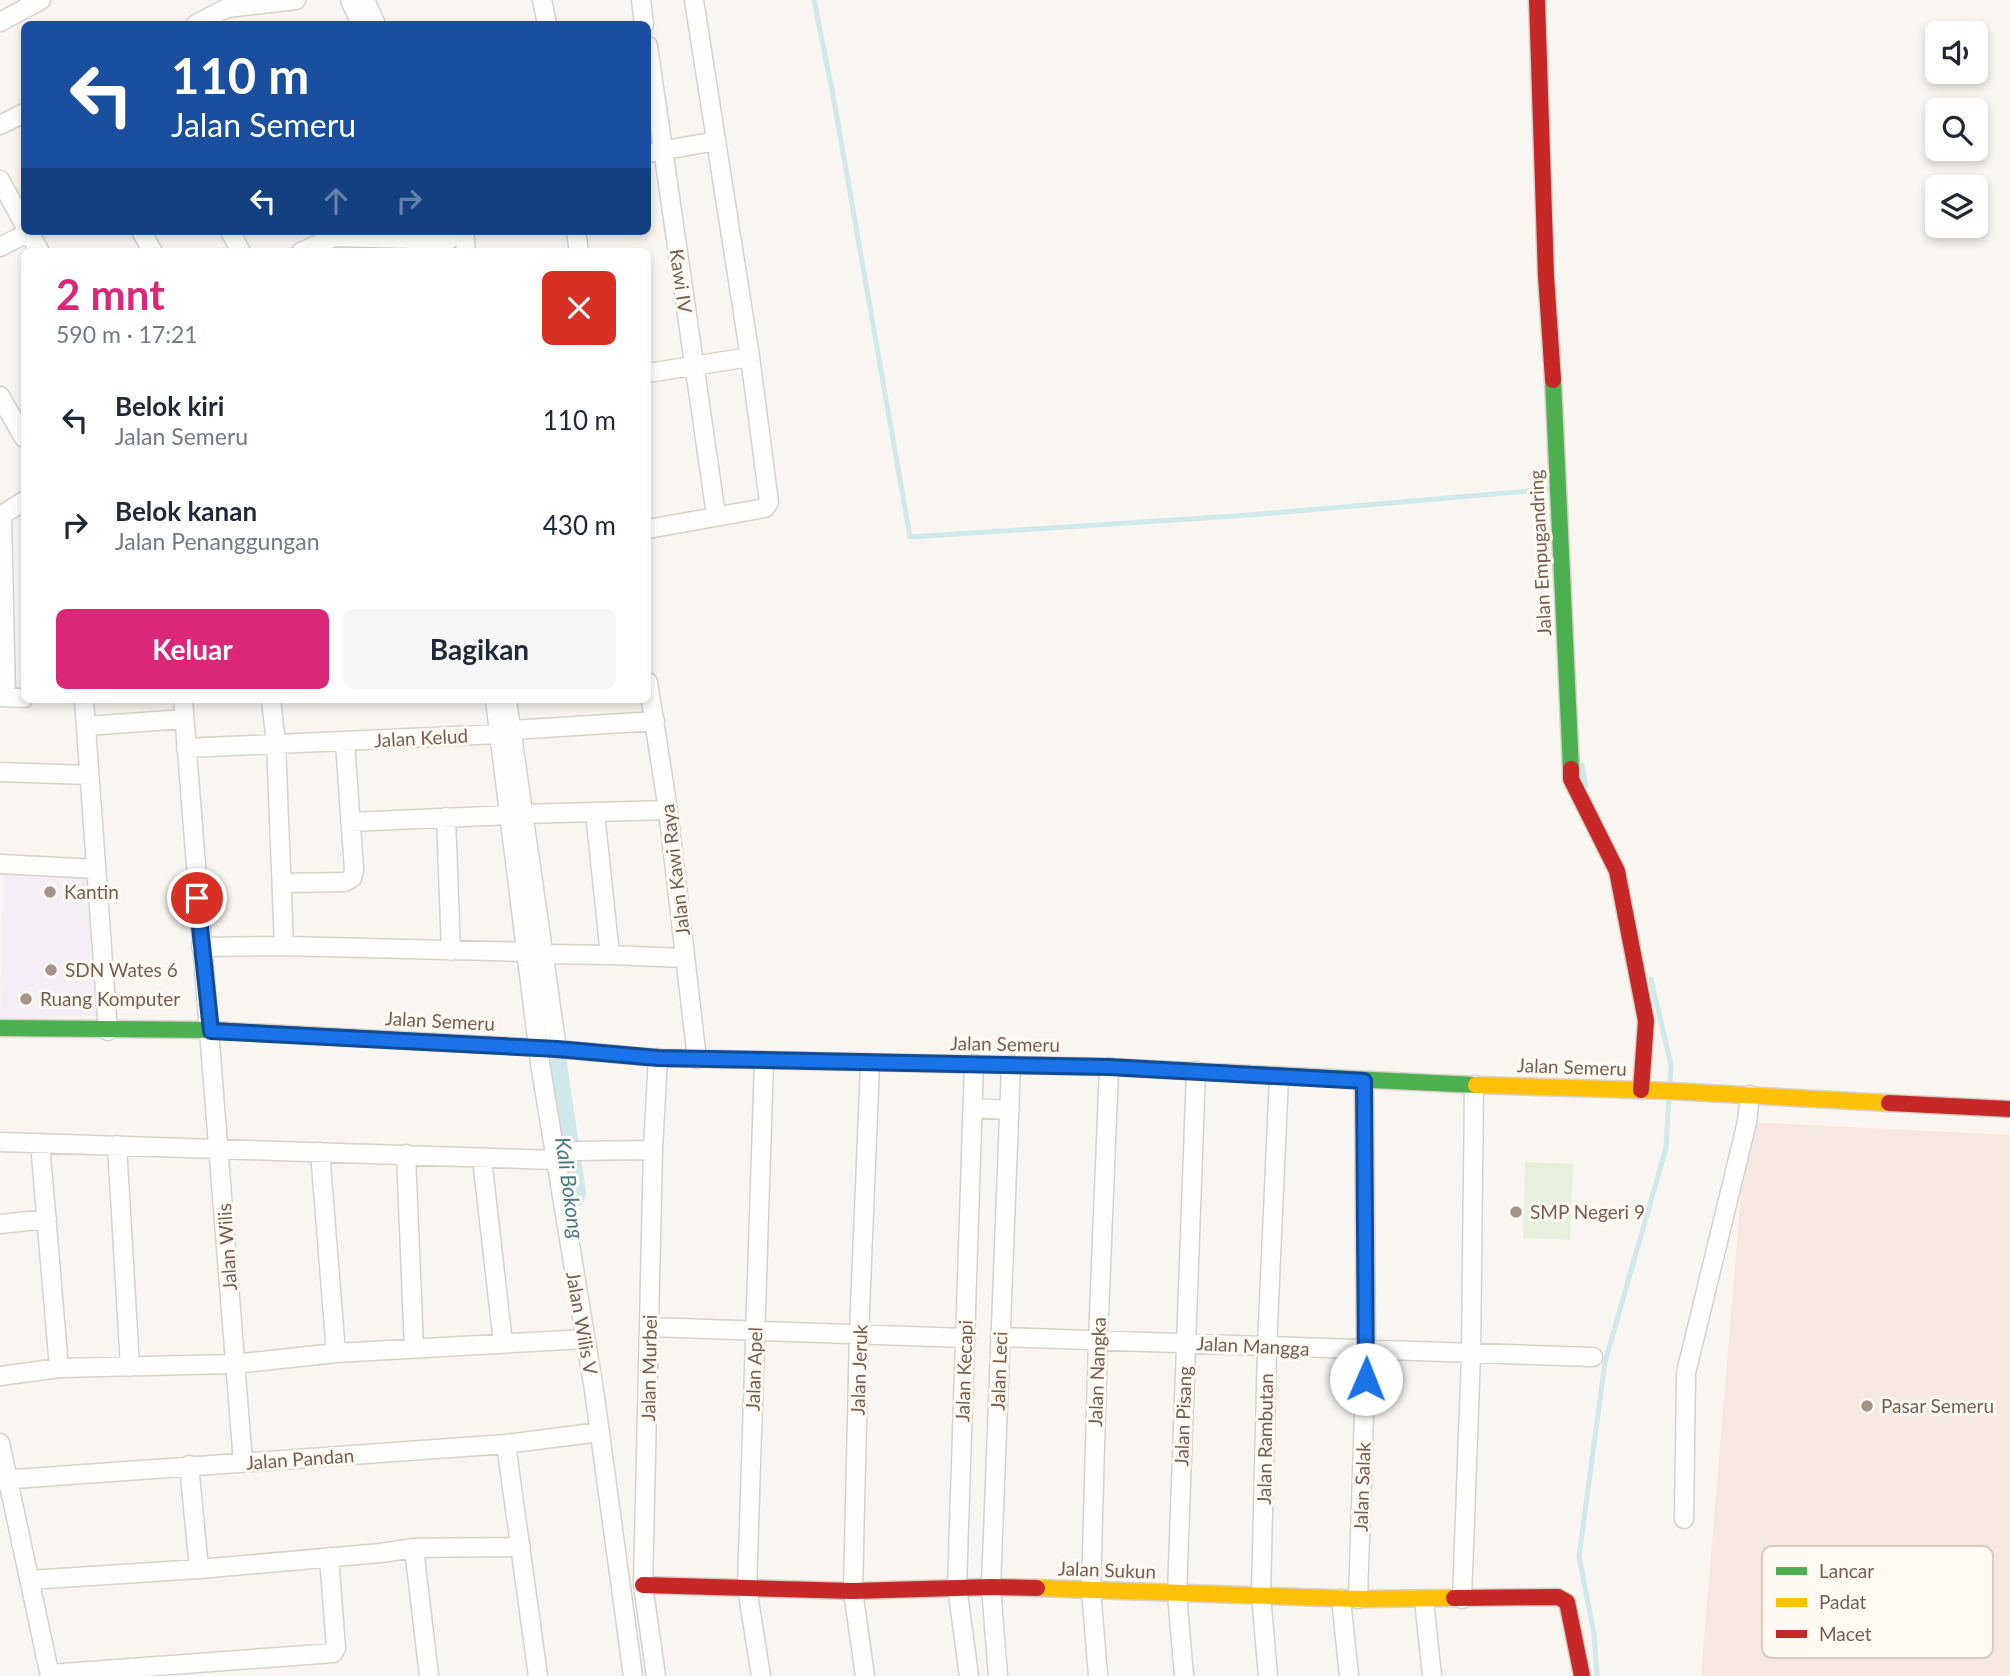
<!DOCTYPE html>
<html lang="id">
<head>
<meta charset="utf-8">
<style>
  :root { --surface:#fff; --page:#f6f6f7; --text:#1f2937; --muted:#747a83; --accent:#db2777 }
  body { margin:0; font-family:Lato,sans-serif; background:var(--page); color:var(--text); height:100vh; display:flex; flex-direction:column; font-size:26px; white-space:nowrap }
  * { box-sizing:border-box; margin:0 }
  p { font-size:23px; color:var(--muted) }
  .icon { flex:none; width:38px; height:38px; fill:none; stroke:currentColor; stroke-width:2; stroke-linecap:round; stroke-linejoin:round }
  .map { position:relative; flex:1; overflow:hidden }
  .sheet { position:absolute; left:21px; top:248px; width:630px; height:455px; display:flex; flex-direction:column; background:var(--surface); border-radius:10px; box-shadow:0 4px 10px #0003 }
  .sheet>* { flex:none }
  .guide { position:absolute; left:21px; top:21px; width:630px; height:214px; border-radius:10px; box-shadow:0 4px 10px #0003; background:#1a4fa0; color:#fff; overflow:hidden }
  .controls { position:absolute; left:1925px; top:21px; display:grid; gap:14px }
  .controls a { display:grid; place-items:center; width:63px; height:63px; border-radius:10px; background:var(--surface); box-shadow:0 4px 10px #0003; font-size:35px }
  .pin { position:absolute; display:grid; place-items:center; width:60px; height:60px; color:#fff; margin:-30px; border:4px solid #fff; border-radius:50%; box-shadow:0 2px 7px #0007 }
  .me { position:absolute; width:77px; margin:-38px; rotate:1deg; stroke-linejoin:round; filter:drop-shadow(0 0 5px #0008) }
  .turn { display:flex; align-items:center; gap:24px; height:147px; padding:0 35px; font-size:32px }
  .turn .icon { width:91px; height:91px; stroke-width:2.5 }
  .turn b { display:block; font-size:49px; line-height:60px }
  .lanes { display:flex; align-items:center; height:66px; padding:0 35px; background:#0003; justify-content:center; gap:35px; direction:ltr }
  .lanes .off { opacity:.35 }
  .round { display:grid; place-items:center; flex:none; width:74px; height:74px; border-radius:10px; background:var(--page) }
  .summary { display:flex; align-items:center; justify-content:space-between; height:119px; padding:0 35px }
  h1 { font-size:42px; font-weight:700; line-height:52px; color:var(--accent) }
  .primary-button { display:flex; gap:14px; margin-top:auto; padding:14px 35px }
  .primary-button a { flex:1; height:80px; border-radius:10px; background:var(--accent); color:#fff; font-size:28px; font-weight:700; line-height:80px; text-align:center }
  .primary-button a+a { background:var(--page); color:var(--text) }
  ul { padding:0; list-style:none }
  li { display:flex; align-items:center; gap:21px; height:105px; padding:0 35px }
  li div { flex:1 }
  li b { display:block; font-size:26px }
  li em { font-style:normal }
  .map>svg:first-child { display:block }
  .commercial { fill:#f6e8e1 }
  .education { fill:#f6eef6 }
  .green { fill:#e7f0db }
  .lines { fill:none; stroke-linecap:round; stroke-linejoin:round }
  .stream { stroke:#d0e8ea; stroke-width:5 }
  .river { stroke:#d0e8ea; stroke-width:32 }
  .street-casing { stroke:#d7d1cb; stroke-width:21 }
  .fast-casing { stroke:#d9d2cb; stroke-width:19 }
  .slow-casing { stroke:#d9d2cb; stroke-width:19 }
  .jam-casing { stroke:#d9d2cb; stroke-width:19 }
  .street { stroke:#fefefd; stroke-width:18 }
  .fast { stroke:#4caf50; stroke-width:16 }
  .slow { stroke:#ffc107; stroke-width:16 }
  .jam { stroke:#c62828; stroke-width:16 }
  .route-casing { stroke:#114b97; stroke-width:18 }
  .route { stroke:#1a73e8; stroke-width:12 }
  .poi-dot { fill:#a69286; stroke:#fffaf3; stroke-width:2.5 }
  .labels { text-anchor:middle; stroke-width:6; stroke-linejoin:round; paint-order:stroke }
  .street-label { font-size:19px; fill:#7a5c4d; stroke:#fffaf3 }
  .poi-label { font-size:19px; fill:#7a5c4d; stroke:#fffaf3; text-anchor:start }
  .water-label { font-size:21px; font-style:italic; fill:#437c86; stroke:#fffaf3 }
  .key { fill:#fffaf3; stroke:#d7cbc1; stroke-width:2 }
  .key-label { font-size:19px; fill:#7a5c4d }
</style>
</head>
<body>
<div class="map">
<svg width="2010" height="1676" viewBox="0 0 2010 1676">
  <rect width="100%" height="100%" fill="#f9f5f0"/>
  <path class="commercial" d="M 1747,1122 L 2010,1135 L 2010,1676 L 1701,1676 Z"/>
  <path class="education" d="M 3,870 L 95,873 L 103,1015 L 0,1020 Z"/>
  <path class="green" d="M 1525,1162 L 1573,1164 L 1570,1240 L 1523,1238 Z"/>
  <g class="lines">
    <path class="stream" d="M 814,0 L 833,95 L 910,537 L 1250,515 L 1551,489
      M 1582,765 L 1586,786
      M 1651,979 L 1671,1065 L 1670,1083
      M 1597,1676 L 1594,1634 L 1579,1556 L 1605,1362 L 1666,1148 L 1669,1096"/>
    <path class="river" d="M 537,971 L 570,1193"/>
    <g class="street-casing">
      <path id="street" d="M 350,0 L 361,24
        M 365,0 L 376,24
        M 542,0 L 547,24
        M 641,0 L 644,24
        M 0,22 L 41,0
        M 196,24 L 227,8 L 296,0
        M 648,46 L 716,515
        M 0,125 L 24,113
        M 648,153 L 716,141
        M 0,180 L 24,224
        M 28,231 L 40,252
        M 141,231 L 153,252
        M 230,231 L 241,252
        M 464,231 L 466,252
        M 576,231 L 579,252
        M 0,247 L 29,232
        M 301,252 L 334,237 L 449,240
        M 648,373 L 750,357
        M 0,396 L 24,438
        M 2,515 L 6,697
        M 0,516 L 24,501
        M 648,529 L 765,508 L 769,502 L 750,357 L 694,0
        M 648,682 L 668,810 L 697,1059
        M 0,697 L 24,698
        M 84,700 L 108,1031
        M 183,700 L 243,1463
        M 271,700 L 276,743 L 284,946
        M 495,700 L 540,1063 L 594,1390 L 633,1676
        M 507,700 L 557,1049
        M 87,726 L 184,719
        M 186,748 L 500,734 L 512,730 L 655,721
        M 0,772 L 89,775
        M 523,814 L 668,810
        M 446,817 L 451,951
        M 350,822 L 511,815
        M 0,864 L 96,869
        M 282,883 L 345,882 L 352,878 L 354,870 L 345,742
        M 201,947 L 284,946 L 528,952
        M 545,954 L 610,955 L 595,813
        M 610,955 L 685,958
        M 973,1108 L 1010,1110
        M 0,1142 L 555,1160
        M 40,1143 L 59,1368
        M 117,1145 L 130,1367
        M 576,1151 L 653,1150
        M 320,1152 L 336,1353
        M 406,1154 L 414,1349
        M 482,1159 L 503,1343
        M 0,1224 L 47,1219
        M 650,1327 L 966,1338
        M 1000,1337 C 1198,1342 1395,1352 1593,1357
        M 0,1376 L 59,1368 L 234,1364 L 336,1353 L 585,1339
        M 0,1443 L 50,1676
        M 506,1444 L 538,1676
        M 189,1465 L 199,1569
        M 0,1480 L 506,1444 L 600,1432
        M 1684,1519 L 1686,1373 L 1747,1122 L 1750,1095
        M 414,1548 L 429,1676
        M 30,1580 L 199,1569 L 381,1553 L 414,1548 L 521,1547
        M 1341,1599 L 1349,1676
        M 1358,1599 L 1366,1352 L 1364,1081
        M 1462,1599 L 1471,1354 L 1474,1085
        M 1424,1600 L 1432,1676
        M 50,1674 L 333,1653 L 336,1648 L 329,1557
        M 656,1676 L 643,1585 L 653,1150 L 658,1058
        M 761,1676 L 747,1588 L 764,1061
        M 865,1676 L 853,1591 L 859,1334 L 870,1064
        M 969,1676 L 957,1587 L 974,1064
        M 998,1676 L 991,1587 L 1011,1065
        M 1098,1676 L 1091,1589 L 1098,1340 L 1109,1067
        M 1184,1676 L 1177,1594 L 1196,1071
        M 1268,1676 L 1261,1595 L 1267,1347 L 1279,1076"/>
    </g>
    <g class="fast-casing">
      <path id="fast" d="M 1553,380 L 1571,769
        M 0,1028 L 211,1030 L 547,1048
        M 1010,1065 L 1109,1067 L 1476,1085"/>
    </g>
    <g class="slow-casing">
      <path id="slow" d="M 547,1048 L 658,1058 L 1010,1065
        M 1476,1085 L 1671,1091 L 1889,1103
        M 1037,1588 L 1358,1599 L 1454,1598"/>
    </g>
    <g class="jam-casing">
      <path id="jam" d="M 1537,0 L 1546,276 L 1553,380
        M 1571,769 L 1571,779 L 1617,871 L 1646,1021 L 1641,1090
        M 1889,1103 L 2010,1109
        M 643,1585 L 853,1591 L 991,1587 L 1037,1588
        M 1454,1598 L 1558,1597 L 1567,1602 L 1582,1676"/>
    </g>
    <use href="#street" class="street"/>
    <use href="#fast" class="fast"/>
    <use href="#slow" class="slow"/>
    <use href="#jam" class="jam"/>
  </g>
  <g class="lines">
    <g class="route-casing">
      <path id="route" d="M 197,898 L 211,1031 L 557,1049 L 658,1058 L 1109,1067 L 1364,1081 L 1366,1379"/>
    </g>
    <use href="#route" class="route"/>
  </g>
  <g class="poi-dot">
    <circle cx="50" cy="892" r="7"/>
    <circle cx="51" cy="970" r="7"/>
    <circle cx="26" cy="999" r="7"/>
    <circle cx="1516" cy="1212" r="7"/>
    <circle cx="1867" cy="1406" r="7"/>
  </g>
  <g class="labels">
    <g class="street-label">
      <text transform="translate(681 281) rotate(82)" y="7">Kawi IV</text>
      <text transform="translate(1540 553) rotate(-93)" y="7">Jalan Empugandring</text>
      <text transform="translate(421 738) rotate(-3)" y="7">Jalan Kelud</text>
      <text transform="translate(675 870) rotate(-97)" y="7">Jalan Kawi Raya</text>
      <text transform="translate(440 1021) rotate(3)" y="7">Jalan Semeru</text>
      <text transform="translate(1005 1044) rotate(1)" y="7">Jalan Semeru</text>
      <text transform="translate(1572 1067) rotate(2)" y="7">Jalan Semeru</text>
      <text transform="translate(227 1247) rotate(-94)" y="7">Jalan Wilis</text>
      <text transform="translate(582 1323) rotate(80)" y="7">Jalan Wilis V</text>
      <text transform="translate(1253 1346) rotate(3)" y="7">Jalan Mangga</text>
      <text transform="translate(649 1368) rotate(-89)" y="7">Jalan Murbei</text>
      <text transform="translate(754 1369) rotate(-88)" y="7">Jalan Apel</text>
      <text transform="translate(859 1370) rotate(-88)" y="7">Jalan Jeruk</text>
      <text transform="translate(964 1371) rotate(-88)" y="7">Jalan Kecapi</text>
      <text transform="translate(999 1371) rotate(-88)" y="7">Jalan Leci</text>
      <text transform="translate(1097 1372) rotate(-88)" y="7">Jalan Nangka</text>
      <text transform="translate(1183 1416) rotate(-88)" y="7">Jalan Pisang</text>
      <text transform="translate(1265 1439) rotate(-89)" y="7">Jalan Rambutan</text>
      <text transform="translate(300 1459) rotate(-4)" y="7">Jalan Pandan</text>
      <text transform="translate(1362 1487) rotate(-88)" y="7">Jalan Salak</text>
      <text transform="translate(1107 1570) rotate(2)" y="7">Jalan Sukun</text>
    </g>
    <g class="poi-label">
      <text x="64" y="899">Kantin</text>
      <text x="65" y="977">SDN Wates 6</text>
      <text x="40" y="1006">Ruang Komputer</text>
      <text x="1530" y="1219">SMP Negeri 9</text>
      <text x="1881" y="1413">Pasar Semeru</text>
    </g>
    <g class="water-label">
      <text transform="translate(569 1188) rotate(82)" y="7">Kali Bokong</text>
    </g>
  </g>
  <rect x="1762" y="1546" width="231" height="112" rx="10" class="key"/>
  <rect x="1776" y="1567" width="31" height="8" fill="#4caf50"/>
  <rect x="1776" y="1598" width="31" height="9" fill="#ffc107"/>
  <rect x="1776" y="1630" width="31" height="8" fill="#c62828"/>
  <g class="key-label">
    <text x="1819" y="1578">Lancar</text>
    <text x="1819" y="1609">Padat</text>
    <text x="1819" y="1641">Macet</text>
  </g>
</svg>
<div class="controls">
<a><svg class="icon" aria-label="sound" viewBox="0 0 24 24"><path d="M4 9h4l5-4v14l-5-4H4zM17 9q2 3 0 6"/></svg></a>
<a><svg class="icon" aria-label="search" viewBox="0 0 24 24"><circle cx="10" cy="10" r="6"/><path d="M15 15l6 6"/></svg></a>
<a><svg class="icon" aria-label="layers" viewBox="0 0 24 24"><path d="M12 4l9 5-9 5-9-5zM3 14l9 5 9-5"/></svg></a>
</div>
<div class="pin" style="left:197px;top:898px;background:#d93025"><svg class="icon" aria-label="arrive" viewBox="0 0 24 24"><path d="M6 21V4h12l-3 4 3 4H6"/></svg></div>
<svg class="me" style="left:1366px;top:1379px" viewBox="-20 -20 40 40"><circle r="19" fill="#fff"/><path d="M0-13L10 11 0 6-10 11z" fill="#1a73e8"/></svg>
<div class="guide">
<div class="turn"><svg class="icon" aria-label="left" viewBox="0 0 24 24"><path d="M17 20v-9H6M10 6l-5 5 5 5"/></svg><div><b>110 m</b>Jalan Semeru</div></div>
<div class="lanes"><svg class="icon" aria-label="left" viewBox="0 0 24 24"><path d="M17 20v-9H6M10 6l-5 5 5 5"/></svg><svg class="icon off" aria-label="ahead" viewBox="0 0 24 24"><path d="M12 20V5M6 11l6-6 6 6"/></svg><svg class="icon off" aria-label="right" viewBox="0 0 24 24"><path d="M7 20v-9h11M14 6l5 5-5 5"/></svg></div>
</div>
<section class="sheet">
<div class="summary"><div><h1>2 mnt</h1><p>590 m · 17:21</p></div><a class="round" style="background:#d93025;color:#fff"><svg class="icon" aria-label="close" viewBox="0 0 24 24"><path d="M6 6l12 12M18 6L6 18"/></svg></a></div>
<ul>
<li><svg class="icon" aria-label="left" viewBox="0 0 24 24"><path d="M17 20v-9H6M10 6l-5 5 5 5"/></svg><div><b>Belok kiri</b><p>Jalan Semeru</p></div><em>110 m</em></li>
<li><svg class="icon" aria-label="right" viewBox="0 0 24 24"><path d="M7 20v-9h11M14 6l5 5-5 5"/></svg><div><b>Belok kanan</b><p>Jalan Penanggungan</p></div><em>430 m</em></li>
</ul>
<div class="primary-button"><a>Keluar</a><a>Bagikan</a></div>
</section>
</div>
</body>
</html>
